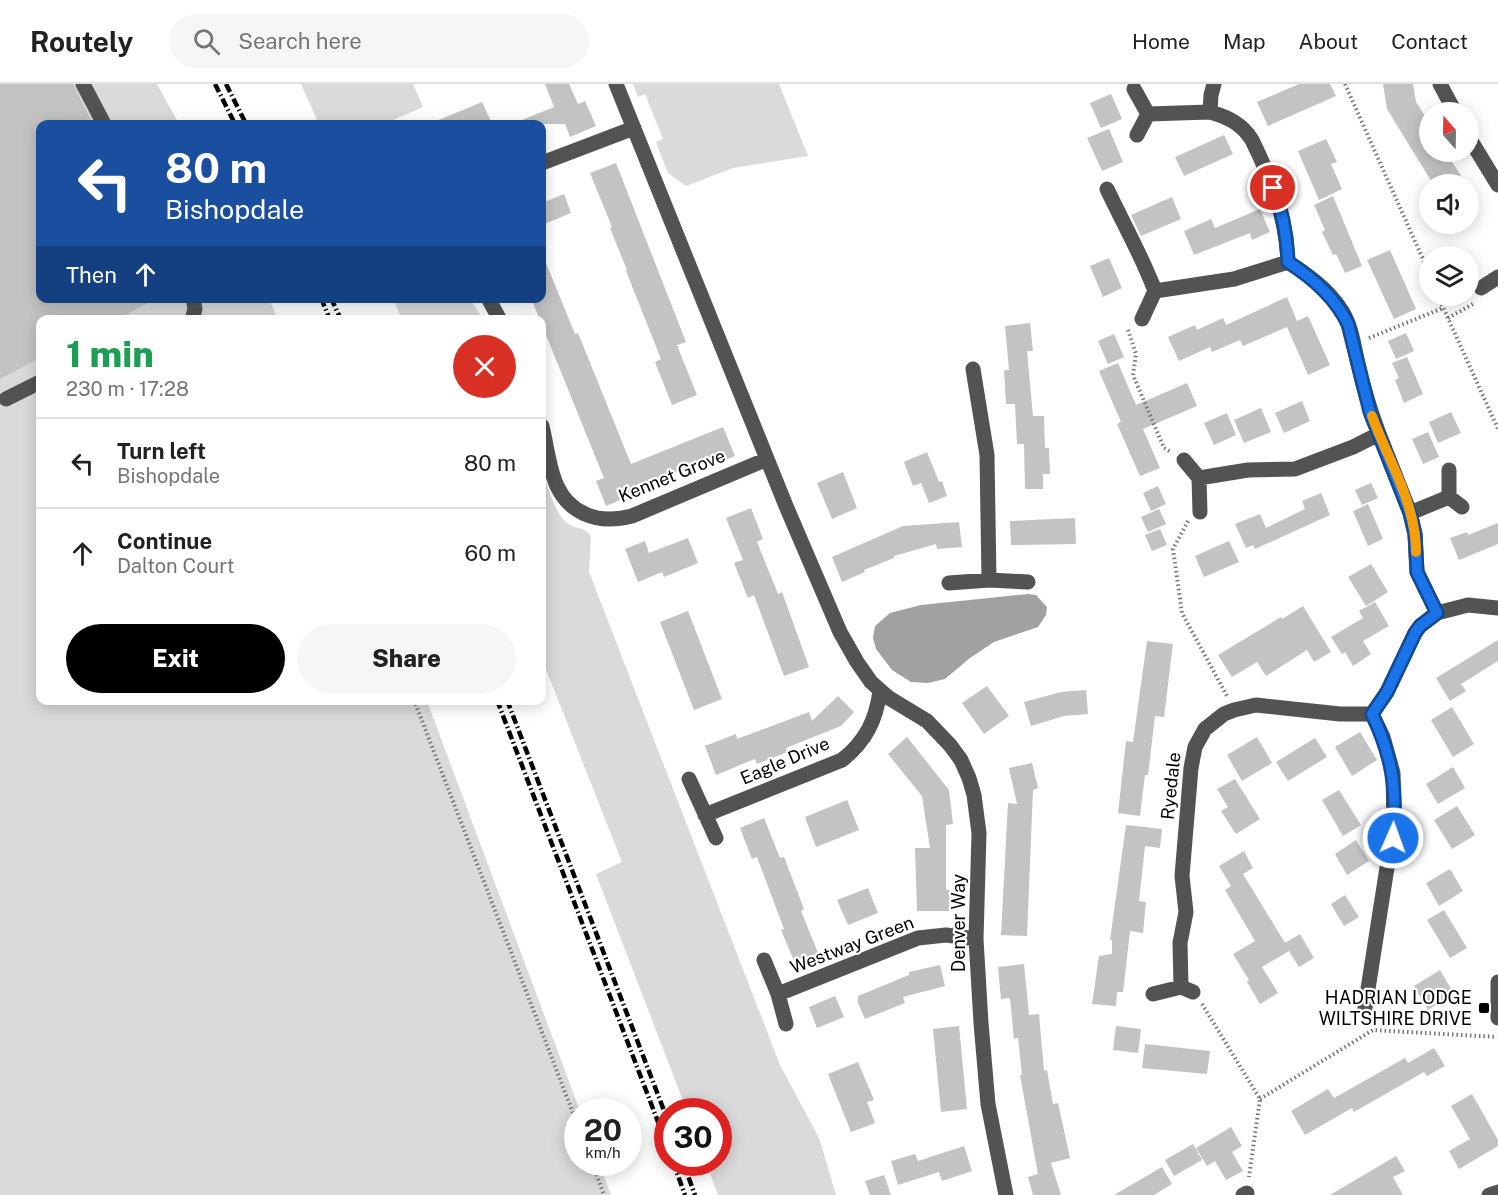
<!DOCTYPE html>
<html lang="en">
<head>
<meta charset="utf-8">
<style>
  :root { --surface:#fff; --page:#f6f6f6; --text:#202124; --muted:#757577; --line:#e0e0e0; --accent:#000 }
  body { margin:0; font-family:"Public Sans",sans-serif; background:var(--page); color:var(--text); height:100vh; display:flex; flex-direction:column; font-size:22px; white-space:nowrap }
  * { box-sizing:border-box; margin:0 }
  p { font-size:20px; color:var(--muted) }
  .icon { flex:none; width:33px; height:33px; fill:none; stroke:currentColor; stroke-width:2; stroke-linecap:round; stroke-linejoin:round }
  .map { position:relative; flex:1; overflow:hidden }
  .drawer { position:absolute; left:36px; top:231px; width:510px; height:390px; display:flex; flex-direction:column; background:var(--surface); border-radius:12px; box-shadow:0 3px 15px #0003 }
  .drawer>* { flex:none }
  .hud { position:absolute; left:36px; top:36px; width:510px; height:183px; border-radius:12px; box-shadow:0 3px 15px #0003; background:#1a4fa0; color:#fff; overflow:hidden }
  .needle { width:39px; rotate:340deg }
  .fabs { position:absolute; left:1419px; top:18px; display:grid; gap:12px }
  .fabs a { display:grid; place-items:center; width:60px; height:60px; border-radius:50%; background:var(--surface); box-shadow:0 3px 15px #0003; font-size:30px }
  .speed { position:absolute; left:564px; top:1014px; display:flex; gap:12px; font-size:30px; font-weight:700; text-align:center }
  .speed>* { display:grid; place-content:center; width:78px; height:78px; border-radius:50%; background:var(--surface); box-shadow:0 3px 15px #0003; line-height:1 }
  .speed small { font-size:15px; font-weight:400 }
  .speed .limit { border:9px solid #d22; background:#fff; color:#111 }
  .pin { position:absolute; display:grid; place-items:center; width:51px; height:51px; color:#fff; margin:-26px; border:3px solid #fff; border-radius:50%; box-shadow:0 2px 6px #0007 }
  .me { position:absolute; width:66px; margin:-33px; rotate:2deg; stroke-linejoin:round; filter:drop-shadow(0 0 4px #0008) }
  .turn { display:flex; align-items:center; gap:21px; height:126px; padding:0 30px; font-size:27px }
  .turn .icon { width:78px; height:78px; stroke-width:2.5 }
  .turn b { display:block; font-size:42px; line-height:51px }
  .then { display:flex; align-items:center; height:57px; padding:0 30px; background:#0003; gap:12px; font-size:22px }
  .round { display:grid; place-items:center; flex:none; width:63px; height:63px; border-radius:32px; background:var(--page) }
  .headline { display:flex; align-items:center; justify-content:space-between; height:102px; padding:0 30px }
  h1 { font-size:36px; font-weight:800; line-height:45px; color:#1e9e55 }
  .cta { display:flex; gap:12px; margin-top:auto; padding:12px 30px }
  .cta a { flex:1; height:69px; border-radius:36px; background:var(--accent); color:#fff; font-size:24px; font-weight:800; line-height:69px; text-align:center }
  .cta a+a { background:var(--page); color:var(--text) }
  ul { padding:0; list-style:none }
  li { display:flex; align-items:center; gap:18px; height:90px; padding:0 30px; border-top:2px solid var(--line) }
  li div { flex:1 }
  li b { display:block; font-size:22px }
  li em { font-style:normal }
  header { display:flex; align-items:center; gap:36px; box-sizing:border-box; height:84px; padding:0 30px; background:var(--surface); border-bottom:2px solid var(--line) }
  header strong { font-size:28px }
  nav { display:flex; gap:33px; margin-inline-start:auto; font-size:21px }
  .search { width:420px; height:54px; background:var(--page); display:flex; align-items:center; gap:15px; box-sizing:border-box; padding:0 21px; border-radius:33px; color:var(--muted); font-size:22px }
  .map>svg:first-child { display:block }
  .green { fill:#dadada }
  .water { fill:#a1a1a1 }
  .building { fill:#c3c3c3 }
  .lines { fill:none; stroke-linecap:round; stroke-linejoin:round }
  .path { stroke:#757575; stroke-width:4; stroke-dasharray:1.5 3; stroke-linecap:butt }
  .minor { stroke:#535353; stroke-width:15 }
  .rail { stroke:#000; stroke-width:4.5; stroke-dasharray:9 3 1.5 3; stroke-linecap:butt }
  .route-casing { stroke:#114b97; stroke-width:15 }
  .route { stroke:#1a73e8; stroke-width:10 }
  .slow { stroke:#f59e0b; stroke-width:10 }
  .poi-dot { fill:#000; stroke:#fff; stroke-width:2 }
  .labels { text-anchor:middle; stroke-width:4.5; stroke-linejoin:round; paint-order:stroke }
  .street-label { font-size:18px; fill:#000; stroke:#fff }
  .poi-label { font-size:18px; fill:#000; stroke:#fff; text-anchor:end }
</style>
</head>
<body>
<header>
<strong>Routely</strong>
<div class="search"><svg class="icon" aria-label="search" viewBox="0 0 24 24"><circle cx="10" cy="10" r="6"/><path d="M15 15l6 6"/></svg>Search here</div>
<nav><a>Home</a><a>Map</a><a>About</a><a>Contact</a></nav>
</header>
<div class="map">
<svg width="1498" height="1111" viewBox="0 0 1498 1111">
  <rect width="100%" height="100%" fill="#fff"/>
  <path class="green" d="M 0,0 L 157,0 L 179,40 L 40,40 L 40,214 L 269,215 L 278,235 L 40,236 L 40,616 L 427,617 L 580,1027 L 578,1028 L 578,1078 L 599,1079 L 611,1111 L 0,1111 Z
    M 301,0 L 413,0 L 423,23 L 393,36 L 395,40 L 319,40 Z
    M 633,0 L 779,0 L 808,72 L 733,84 L 686,102 L 668,89 L 656,58 L 663,55 L 645,10 L 638,13 Z
    M 393,215 L 470,215 L 480,231 L 487,235 L 402,235 Z
    M 542,386 C 547,401 556,434 570,441 C 580,446 582,442 591,452 L 589,488 L 780,981 L 819,1054 L 836,1111 L 718,1111 L 706,1079 L 718,1078 L 718,1028 L 687,1027 L 596,790 L 622,778 L 542,575 Z"/>
  <path class="water" d="M 1028,510 L 1036,511 L 1047,523 L 1046,531 L 1038,543 L 994,558 L 970,574 L 945,595 L 928,599 L 911,598 L 892,586 L 876,565 L 873,554 L 875,542 L 890,529 L 921,521 Z"/>
  <path class="building" d="M 0,0 L 73,0 L 93,40 L 40,40 L 40,214 L 157,214 L 116,236 L 40,236 L 40,274 L 0,295 Z
    M 545,0 L 569,0 L 578,20 L 585,17 L 596,42 L 570,53 L 565,40 L 512,40 L 554,23 Z
    M 1299,0 L 1330,0 L 1336,12 L 1268,42 L 1257,18 Z
    M 1383,0 L 1413,0 L 1416,18 L 1430,40 L 1430,68 L 1446,68 L 1466,100 L 1433,100 L 1387,25 Z
    M 1111,10 L 1122,35 L 1101,44 L 1090,19 Z
    M 482,18 L 492,40 L 429,40 Z
    M 1109,45 L 1123,78 L 1102,87 L 1087,54 Z
    M 1224,51 L 1233,70 L 1184,92 L 1175,73 Z
    M 1326,55 L 1337,78 L 1331,80 L 1342,105 L 1319,116 L 1298,67 Z
    M 616,79 L 686,258 L 677,261 L 697,311 L 672,321 L 655,278 L 661,275 L 626,187 L 627,186 L 610,144 L 612,143 L 590,89 Z
    M 564,110 L 571,129 L 542,141 L 542,119 Z
    M 1333,112 L 1362,182 L 1345,189 L 1336,170 L 1333,171 L 1322,148 L 1325,146 L 1314,121 Z
    M 1172,113 L 1181,135 L 1141,152 L 1131,131 Z
    M 1260,125 L 1270,148 L 1252,156 L 1250,149 L 1194,171 L 1184,147 L 1211,135 L 1215,144 Z
    M 1390,166 L 1416,225 L 1394,235 L 1367,176 Z
    M 542,169 L 575,250 L 578,249 L 631,380 L 723,343 L 735,372 L 713,381 L 711,377 L 679,390 L 678,387 L 630,407 L 632,411 L 606,422 L 596,397 L 604,394 L 531,214 L 542,214 Z
    M 1109,174 L 1122,204 L 1103,213 L 1090,182 Z
    M 1287,213 L 1297,237 L 1308,232 L 1330,281 L 1308,291 L 1287,243 L 1243,262 L 1240,256 L 1212,268 L 1210,263 L 1179,277 L 1168,253 L 1195,241 L 1197,246 L 1223,234 L 1226,241 Z
    M 1030,239 L 1033,267 L 1027,267 L 1033,332 L 1044,332 L 1045,364 L 1049,364 L 1050,390 L 1043,390 L 1043,405 L 1025,405 L 1024,360 L 1017,360 L 1015,320 L 1006,320 L 1004,286 L 1009,286 L 1005,242 Z
    M 1406,249 L 1414,267 L 1396,275 L 1388,257 Z
    M 1114,250 L 1124,273 L 1108,280 L 1098,257 Z
    M 1407,273 L 1423,310 L 1404,319 L 1395,296 L 1399,294 L 1392,279 Z
    M 1118,279 L 1136,321 L 1187,299 L 1197,322 L 1143,345 L 1160,384 L 1140,392 L 1117,340 L 1121,338 L 1099,287 Z
    M 1302,317 L 1310,337 L 1284,349 L 1275,329 Z
    M 1261,324 L 1271,348 L 1244,359 L 1234,336 Z
    M 1451,328 L 1461,349 L 1438,359 L 1429,338 Z
    M 1227,329 L 1236,351 L 1214,361 L 1204,339 Z
    M 1428,348 L 1439,373 L 1423,380 L 1412,355 Z
    M 927,368 L 939,398 L 942,397 L 947,412 L 929,419 L 921,399 L 913,402 L 904,378 Z
    M 843,388 L 857,424 L 832,435 L 817,399 Z
    M 1371,399 L 1378,414 L 1362,421 L 1355,406 Z
    M 1158,402 L 1166,420 L 1151,427 L 1143,409 Z
    M 1321,409 L 1330,431 L 1255,465 L 1253,461 L 1246,464 L 1235,440 L 1260,430 L 1266,444 L 1305,425 L 1302,417 Z
    M 1368,420 L 1383,455 L 1368,462 L 1353,427 Z
    M 751,424 L 763,455 L 757,458 L 778,510 L 782,508 L 809,583 L 784,592 L 754,511 L 748,514 L 734,479 L 743,476 L 726,434 Z
    M 1159,425 L 1166,440 L 1148,448 L 1141,433 Z
    M 1075,434 L 1076,460 L 1011,461 L 1010,437 Z
    M 959,438 L 962,463 L 937,465 L 936,460 L 894,472 L 894,474 L 864,486 L 865,488 L 842,498 L 832,473 L 903,442 Z
    M 1498,439 L 1498,460 L 1459,476 L 1450,454 L 1467,448 L 1468,451 Z
    M 1160,445 L 1167,461 L 1152,467 L 1145,451 Z
    M 688,454 L 698,479 L 664,493 L 662,488 L 638,498 L 625,465 L 645,457 L 649,469 Z
    M 1229,457 L 1239,478 L 1204,493 L 1195,472 Z
    M 1371,480 L 1388,508 L 1366,522 L 1348,493 Z
    M 1375,518 L 1389,542 L 1363,557 L 1371,570 L 1353,582 L 1345,568 L 1342,570 L 1331,553 L 1363,534 L 1359,527 Z
    M 1303,522 L 1331,568 L 1314,578 L 1307,566 L 1266,592 L 1257,578 L 1232,593 L 1218,571 L 1281,533 L 1282,535 Z
    M 688,527 L 722,615 L 694,626 L 660,538 Z
    M 1498,556 L 1498,577 L 1461,600 L 1466,607 L 1450,617 L 1436,594 Z
    M 1147,557 L 1173,560 L 1164,633 L 1155,632 L 1148,691 L 1145,691 L 1140,732 L 1118,729 L 1126,657 L 1133,658 Z
    M 987,602 L 1009,632 L 984,650 L 962,619 Z
    M 1086,606 L 1088,630 L 1064,632 L 1031,642 L 1024,618 L 1061,608 Z
    M 838,612 L 854,628 L 841,642 L 786,664 L 788,668 L 772,674 L 757,680 L 755,675 L 716,691 L 705,662 L 736,650 L 737,655 L 809,628 L 812,637 Z
    M 1452,623 L 1474,660 L 1453,673 L 1431,636 Z
    M 1360,648 L 1377,676 L 1352,692 L 1335,663 Z
    M 907,653 L 949,706 L 953,740 L 946,741 L 946,806 L 949,806 L 949,827 L 917,827 L 915,764 L 930,764 L 922,712 L 888,670 Z
    M 1257,653 L 1272,679 L 1242,697 L 1227,671 Z
    M 1315,654 L 1327,673 L 1288,697 L 1276,678 Z
    M 1032,679 L 1038,704 L 1033,706 L 1027,852 L 1001,851 L 1008,719 L 1017,720 L 1009,684 Z
    M 1453,683 L 1465,704 L 1438,720 L 1426,700 Z
    M 1235,695 L 1260,735 L 1236,750 L 1221,727 L 1228,723 L 1217,705 Z
    M 1339,706 L 1361,741 L 1343,752 L 1322,716 Z
    M 847,716 L 859,746 L 816,763 L 805,733 Z
    M 1457,722 L 1475,751 L 1452,765 L 1434,736 Z
    M 764,734 L 780,774 L 784,773 L 804,825 L 801,827 L 818,869 L 795,879 L 781,846 L 784,845 L 757,773 L 752,775 L 740,744 Z
    M 1126,741 L 1162,745 L 1160,764 L 1145,762 L 1139,817 L 1146,818 L 1143,849 L 1130,847 L 1123,908 L 1117,908 L 1116,922 L 1092,920 L 1099,872 L 1112,870 L 1112,856 L 1110,856 Z
    M 1356,756 L 1369,777 L 1347,791 L 1335,770 Z
    M 1244,767 L 1253,784 L 1243,790 L 1285,859 L 1300,850 L 1314,874 L 1299,883 L 1289,867 L 1262,883 L 1278,909 L 1260,920 L 1247,898 L 1249,896 L 1233,870 L 1255,857 L 1225,806 L 1231,802 L 1219,782 Z
    M 1450,785 L 1463,807 L 1439,822 L 1426,799 Z
    M 868,804 L 878,829 L 848,841 L 837,816 Z
    M 1345,811 L 1359,833 L 1344,842 L 1331,820 Z
    M 1444,826 L 1467,864 L 1450,874 L 1427,836 Z
    M 1024,880 L 1029,931 L 1039,930 L 1044,987 L 1047,986 L 1053,1020 L 1058,1019 L 1070,1074 L 1051,1079 L 1061,1111 L 1033,1111 L 1028,1093 L 1038,1090 L 1020,991 L 1022,991 L 1018,954 L 1014,955 L 1010,914 L 1001,915 L 998,883 Z
    M 940,881 L 945,902 L 903,913 L 905,919 L 865,935 L 858,919 L 858,912 L 909,891 L 909,888 Z
    M 1440,886 L 1454,910 L 1428,926 L 1414,902 Z
    M 835,912 L 844,933 L 817,944 L 809,923 Z
    M 959,942 L 967,1025 L 941,1028 L 933,945 Z
    M 1116,942 L 1141,945 L 1138,969 L 1113,966 Z
    M 1145,960 L 1210,967 L 1207,990 L 1142,984 Z
    M 1434,964 L 1445,982 L 1427,992 L 1424,988 L 1354,1028 L 1352,1024 L 1305,1051 L 1291,1027 L 1328,1005 L 1334,1014 L 1405,974 L 1408,979 Z
    M 858,978 L 874,1016 L 867,1018 L 875,1039 L 851,1048 L 828,990 Z
    M 1472,1010 L 1498,1056 L 1498,1062 L 1459,1085 L 1449,1067 L 1470,1055 L 1451,1022 Z
    M 1231,1043 L 1242,1062 L 1232,1068 L 1243,1087 L 1226,1096 L 1215,1077 L 1207,1082 L 1196,1064 Z
    M 1193,1060 L 1202,1076 L 1174,1092 L 1165,1076 Z
    M 964,1062 L 972,1087 L 942,1097 L 939,1088 L 898,1101 L 891,1077 L 915,1070 L 918,1077 Z
    M 1396,1072 L 1405,1087 L 1393,1093 L 1403,1111 L 1330,1111 Z
    M 1162,1083 L 1172,1100 L 1154,1111 L 1114,1111 Z
    M 884,1091 L 891,1111 L 870,1111 L 865,1097 Z"/>
  <g class="lines">
    <path class="path" d="M 1345,0 L 1430,191
      M 1438,212 L 1498,345
      M 1448,234 L 1473,220
      M 1128,246 L 1136,270 L 1133,291 L 1164,364 L 1171,368
      M 1369,254 L 1443,224
      M 1188,437 L 1173,465 L 1182,529 L 1227,612
      M 414,616 L 578,1042
      M 1202,920 L 1260,1015 L 1249,1093
      M 1260,1015 L 1373,946 L 1497,953
      M 592,1078 L 604,1111"/>
    <path class="minor" d="M 83,0 L 104,40
      M 616,0 L 786,422 L 840,548 L 857,578 L 871,598 L 889,614 L 927,637 L 950,661 L 961,676 L 969,694 L 974,711 L 979,749 L 976,855 L 981,939 L 988,1020 L 1006,1111
      M 1440,0 L 1455,28
      M 1134,5 L 1148,30 L 1137,51
      M 1210,28 C 1228,33 1242,40 1252,56 C 1272,97 1286,132 1288,178
      M 1148,30 L 1210,28 L 1211,11 L 1214,0
      M 1468,52 L 1498,101
      M 542,79 L 634,44
      M 1107,105 C 1123,139 1142,172 1155,207 L 1142,235
      M 1481,204 L 1498,193
      M 1155,207 L 1234,195 L 1288,178
      M 488,214 L 500,236
      M 192,236 L 195,225 L 193,214
      M 973,285 L 987,371 L 989,496
      M 6,315 L 40,298
      M 542,342 C 550,375 550,415 585,430 C 600,437 616,436 632,432 L 767,375
      M 1379,350 L 1410,429 L 1415,450 L 1417,488 L 1437,529 L 1468,521 L 1498,524
      M 1184,376 L 1199,394 L 1200,428
      M 1449,386 L 1449,413 L 1462,423
      M 1199,394 L 1248,386 L 1295,385 L 1353,363 L 1379,350 C 1371,328 1364,307 1359,284 C 1354,265 1353,245 1342,227 C 1329,206 1308,191 1288,178
      M 1410,429 L 1449,413
      M 949,499 L 989,496 L 1028,498
      M 1372,630 L 1387,608 L 1415,549 L 1420,542 L 1437,529
      M 689,695 L 716,754
      M 705,731 L 842,676 C 866,657 876,636 880,607
      M 764,876 L 778,910 L 786,940
      M 1498,898 L 1498,934
      M 1181,903 L 1180,859 L 1186,828 L 1182,792 L 1191,684 L 1195,663 L 1205,645 L 1224,630 L 1234,626 L 1256,621 L 1340,630 L 1372,630 L 1383,653 L 1393,689 L 1394,739 L 1365,924
      M 778,910 L 918,854 L 946,851 L 976,855
      M 1153,910 L 1181,903 L 1193,908
      M 1243,1111 L 1247,1109
      M 1489,1111 L 1498,1108"/>
    <path class="rail" d="M 215,0 L 235,40
      M 226,0 L 246,40
      M 321,214 L 330,236
      M 331,214 L 341,236
      M 497,616 L 668,1064
      M 507,616 L 668,1037
      M 673,1078 L 685,1111
      M 683,1078 L 695,1111"/>
  </g>
  <g class="lines">
    <g class="route-casing">
      <path id="route" d="M 1273,104 C 1283,128 1287,151 1288,178 C 1313,194 1335,213 1348,240 L 1370,328 L 1410,429 L 1415,450 L 1417,488 L 1437,529 L 1420,542 L 1415,549 L 1387,608 L 1372,630 C 1393,674 1397,705 1393,754"/>
    </g>
    <use href="#route" class="route"/>
    <path class="slow" d="M 1372,332 C 1388,376 1416,419 1416,468"/>
  </g>
  <rect class="poi-dot" x="1478" y="918" width="12" height="12" rx="3"/>
  <g class="labels">
    <g class="street-label">
      <text transform="translate(672 392) rotate(-22)" y="6">Kennet Grove</text>
      <text transform="translate(785 677) rotate(-23)" y="6">Eagle Drive</text>
      <text transform="translate(1171 702) rotate(-84)" y="6">Ryedale</text>
      <text transform="translate(959 839) rotate(-90)" y="6">Denver Way</text>
      <text transform="translate(852 861) rotate(-21)" y="6">Westway Green</text>
    </g>
    <g class="poi-label">
      <text x="1472" y="920">HADRIAN LODGE<tspan x="1472" dy="21">WILTSHIRE DRIVE</tspan></text>
    </g>
  </g>
</svg>
<div class="fabs">
<a><svg class="needle" viewBox="-14 -14 28 28"><path d="M0-13l5 13h-10z" fill="#e53935"/><path d="M0 13l5-13h-10z" fill="#757577"/></svg></a>
<a><svg class="icon" aria-label="sound" viewBox="0 0 24 24"><path d="M4 9h4l5-4v14l-5-4H4zM17 9q2 3 0 6"/></svg></a>
<a><svg class="icon" aria-label="layers" viewBox="0 0 24 24"><path d="M12 4l9 5-9 5-9-5zM3 14l9 5 9-5"/></svg></a>
</div>
<div class="speed"><div>20<small>km/h</small></div><div class="limit">30</div></div>
<div class="pin" style="left:1273px;top:104px;background:#d93025"><svg class="icon" aria-label="arrive" viewBox="0 0 24 24"><path d="M6 21V4h12l-3 4 3 4H6"/></svg></div>
<svg class="me" style="left:1393px;top:754px" viewBox="-20 -20 40 40"><circle r="17" fill="#1a73e8" stroke="#fff" stroke-width="3"/><path d="M0-11L8 9 0 5-8 9z" fill="#fff"/></svg>
<div class="hud">
<div class="turn"><svg class="icon" aria-label="left" viewBox="0 0 24 24"><path d="M17 20v-9H6M10 6l-5 5 5 5"/></svg><div><b>80 m</b>Bishopdale</div></div>
<div class="then">Then<svg class="icon" aria-label="ahead" viewBox="0 0 24 24"><path d="M12 20V5M6 11l6-6 6 6"/></svg></div>
</div>
<section class="drawer">
<div class="headline"><div><h1>1 min</h1><p>230 m · 17:28</p></div><a class="round" style="background:#d93025;color:#fff"><svg class="icon" aria-label="close" viewBox="0 0 24 24"><path d="M6 6l12 12M18 6L6 18"/></svg></a></div>
<ul>
<li><svg class="icon" aria-label="left" viewBox="0 0 24 24"><path d="M17 20v-9H6M10 6l-5 5 5 5"/></svg><div><b>Turn left</b><p>Bishopdale</p></div><em>80 m</em></li>
<li><svg class="icon" aria-label="ahead" viewBox="0 0 24 24"><path d="M12 20V5M6 11l6-6 6 6"/></svg><div><b>Continue</b><p>Dalton Court</p></div><em>60 m</em></li>
</ul>
<div class="cta"><a>Exit</a><a>Share</a></div>
</section>
</div>
</body>
</html>
